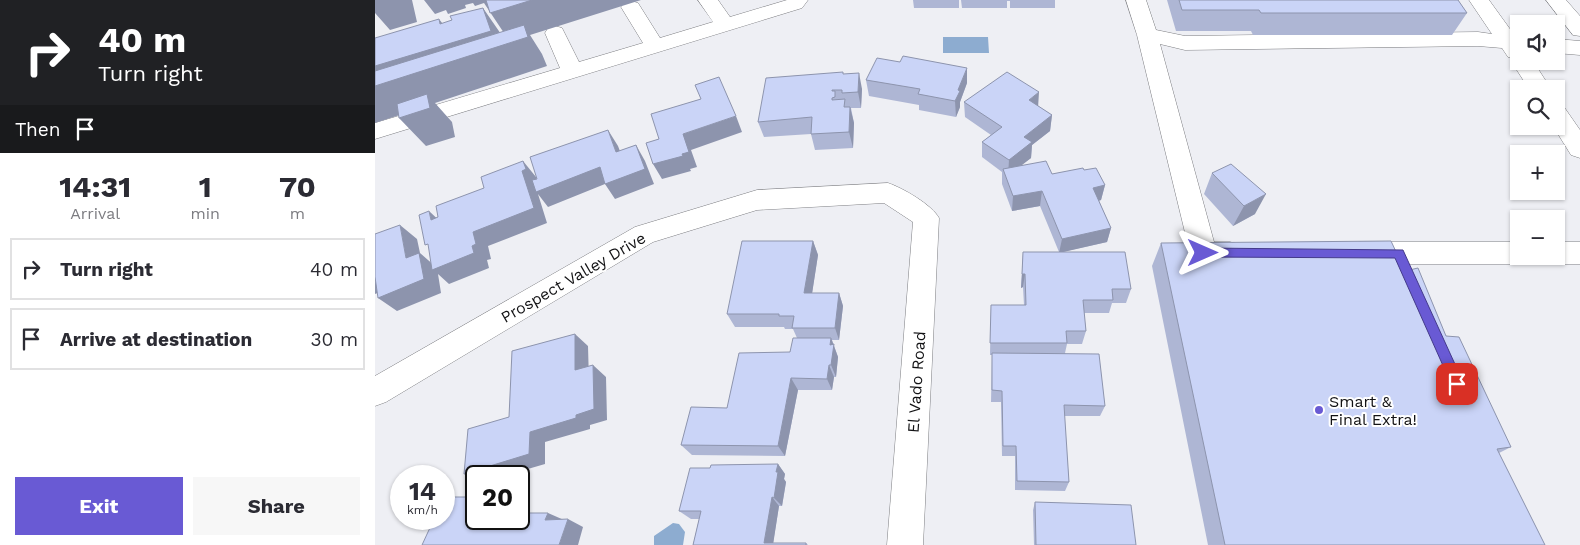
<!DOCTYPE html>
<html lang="en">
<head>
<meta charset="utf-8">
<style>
  :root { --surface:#fff; --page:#f7f7f7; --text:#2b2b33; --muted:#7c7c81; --line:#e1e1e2; --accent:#695ad4 }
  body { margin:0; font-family:"Work Sans",sans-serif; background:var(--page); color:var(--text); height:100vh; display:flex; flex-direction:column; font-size:19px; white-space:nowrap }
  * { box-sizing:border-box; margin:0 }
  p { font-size:16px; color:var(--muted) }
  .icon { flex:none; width:28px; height:28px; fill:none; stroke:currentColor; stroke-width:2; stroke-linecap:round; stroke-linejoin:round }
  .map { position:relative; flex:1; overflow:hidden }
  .drawer { display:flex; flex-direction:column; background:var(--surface); width:375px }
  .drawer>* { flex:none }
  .top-card { background:#202124; color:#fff; overflow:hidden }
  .controls { position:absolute; left:1135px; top:15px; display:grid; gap:10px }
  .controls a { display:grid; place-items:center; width:55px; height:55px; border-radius:0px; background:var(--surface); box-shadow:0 1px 4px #0004; font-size:25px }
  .speed { position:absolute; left:15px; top:465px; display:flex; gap:10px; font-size:25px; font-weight:700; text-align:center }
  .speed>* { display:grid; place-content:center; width:65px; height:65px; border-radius:50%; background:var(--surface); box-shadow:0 1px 4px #0004; line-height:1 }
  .speed small { font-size:12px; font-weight:400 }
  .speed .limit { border:2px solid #111; border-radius:8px; background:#fff; color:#111 }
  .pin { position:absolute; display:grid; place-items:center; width:42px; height:42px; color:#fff; margin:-21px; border-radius:10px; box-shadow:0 2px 8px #0006 }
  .me { position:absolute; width:55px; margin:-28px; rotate:90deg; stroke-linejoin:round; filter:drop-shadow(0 0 4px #0008) }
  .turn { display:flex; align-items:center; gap:18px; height:105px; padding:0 15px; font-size:22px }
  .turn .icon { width:65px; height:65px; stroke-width:2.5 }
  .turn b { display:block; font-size:35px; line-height:42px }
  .then { display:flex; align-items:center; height:48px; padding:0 15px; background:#0003; gap:10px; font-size:19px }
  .eta { display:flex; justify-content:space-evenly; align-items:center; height:85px; text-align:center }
  .eta b { font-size:30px; font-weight:700; line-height:35px }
  .primary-button { display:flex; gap:10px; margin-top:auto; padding:10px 15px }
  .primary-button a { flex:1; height:58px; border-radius:0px; background:var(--accent); color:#fff; font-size:20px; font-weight:700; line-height:58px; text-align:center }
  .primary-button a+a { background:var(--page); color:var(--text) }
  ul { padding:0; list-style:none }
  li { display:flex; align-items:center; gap:15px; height:62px; margin:0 10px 8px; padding:0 5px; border:2px solid var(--line); border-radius:0px }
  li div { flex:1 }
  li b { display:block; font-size:19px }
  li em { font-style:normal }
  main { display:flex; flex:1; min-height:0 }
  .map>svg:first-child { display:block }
  .water { fill:#8dacd0 }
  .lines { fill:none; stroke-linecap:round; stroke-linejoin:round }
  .minor-casing { stroke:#7d7e82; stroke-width:1 }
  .major-casing { stroke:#7d7e82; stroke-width:1 }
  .minor { fill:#fff; fill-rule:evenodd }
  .major { fill:#fff; fill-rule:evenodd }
  .wall { fill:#aeb6d4 }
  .shaded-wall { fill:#8d94ad }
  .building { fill:#cad4f7; stroke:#8d94ad }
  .route { fill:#695ad4; stroke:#443a8a }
  .poi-dot { fill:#695ad4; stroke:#fff; stroke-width:2 }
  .labels { text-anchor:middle; stroke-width:4; stroke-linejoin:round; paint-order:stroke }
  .street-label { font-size:16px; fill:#121214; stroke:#fff }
  .poi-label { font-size:16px; fill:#121214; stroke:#fff; text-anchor:start }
</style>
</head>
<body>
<main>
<section class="drawer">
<div class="top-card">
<div class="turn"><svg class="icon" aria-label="right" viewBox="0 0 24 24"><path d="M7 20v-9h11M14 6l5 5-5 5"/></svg><div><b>40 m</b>Turn right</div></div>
<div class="then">Then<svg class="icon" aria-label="arrive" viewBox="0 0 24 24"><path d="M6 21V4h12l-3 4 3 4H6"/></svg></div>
</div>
<div class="eta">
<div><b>14:31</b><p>Arrival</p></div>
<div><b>1</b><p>min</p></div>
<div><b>70</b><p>m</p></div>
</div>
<ul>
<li><svg class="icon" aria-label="right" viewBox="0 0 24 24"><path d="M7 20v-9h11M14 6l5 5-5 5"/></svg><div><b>Turn right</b></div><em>40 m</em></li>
<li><svg class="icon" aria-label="arrive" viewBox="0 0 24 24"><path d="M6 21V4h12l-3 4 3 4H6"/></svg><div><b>Arrive at destination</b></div><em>30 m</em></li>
</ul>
<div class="primary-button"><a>Exit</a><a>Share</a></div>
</section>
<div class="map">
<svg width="1205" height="545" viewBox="0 0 1205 545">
  <rect width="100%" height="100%" fill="#eeeff4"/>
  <path class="water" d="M 568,37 L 613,37 L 614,53 L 568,53 Z
    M 298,523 L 304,524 L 310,532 L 308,545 L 279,545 L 279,536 Z"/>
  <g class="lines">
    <g class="minor-casing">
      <path id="minor" d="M 323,0 L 343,0 L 355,17 L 412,0 L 433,0 L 427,8 L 0,139 L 0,123 L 185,68 L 170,33 L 173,28 L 180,26 L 187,28 L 204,62 L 268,43 L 246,7 L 249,3 L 256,1 L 263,3 L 285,38 L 338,22 Z
        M 751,0 L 771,0 L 781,30 L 810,36 L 1103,32 L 1117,34 L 1094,0 L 1114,0 L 1140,36 L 1144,36 L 1144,61 L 1158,61 L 1176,89 L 1154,89 L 1136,61 L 1138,58 L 1133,57 L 1127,48 L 1103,46 L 810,50 L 785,44 L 839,242 L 855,242 L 865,245 L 868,253 L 865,261 C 850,266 833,266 818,261 L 815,253 L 762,35 Z
        M 1181,39 L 1205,41 L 1205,55 L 1181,53 Z
        M 1181,105 L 1189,107 L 1205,130 L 1205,158 L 1196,155 L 1178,126 L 1181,126 Z
        M 513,183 C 528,188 557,205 564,218 L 548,545 L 512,545 L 538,222 L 509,203 L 382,210 L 278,242 L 11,402 L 0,406 L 0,376 L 260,227 L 382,190 Z
        M 985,242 L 1144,242 L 1144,256 L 1156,256 L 1154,261 L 1144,264 L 985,264 L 975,261 L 972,253 L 975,245 Z
        M 1181,242 L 1205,242 L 1205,264 L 1181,264 L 1171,261 L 1169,256 L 1181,256 Z"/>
    </g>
    <g class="major-casing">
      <path id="major" d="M 1171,0 L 1191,0 L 1205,16 L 1205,36 L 1198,35 Z"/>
    </g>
    <use href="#minor" class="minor"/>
    <use href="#major" class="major"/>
  </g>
  <path class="wall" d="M 538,0 L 680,0 L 680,8 L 635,8 L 635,1 L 632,1 L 632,8 L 587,8 L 586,0 L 584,0 L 584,8 L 539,8 Z
    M 792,0 L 1083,0 L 1092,13 L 1077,35 L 878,35 L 876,31 L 801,31 Z
    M 469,74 L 487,89 L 486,108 L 476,108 L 479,123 L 478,148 L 440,150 L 436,134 L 389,137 L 383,122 Z
    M 491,80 L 592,83 L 585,102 L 585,107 L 581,117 L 544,110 L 544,105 L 494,96 Z
    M 589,102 L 663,106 L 677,115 L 675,131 L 657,145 L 656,158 L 646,165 L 677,174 L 709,170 L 730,185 L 726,200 L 724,201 L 736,228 L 732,242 L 687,252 L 756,289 L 751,303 L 737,303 L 734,313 L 709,313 L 711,331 L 707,344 L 692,344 L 690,353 L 730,406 L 725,416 L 689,416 L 694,482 L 690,491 L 640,490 L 640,456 L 627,456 L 626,402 L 616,402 L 617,355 L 615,355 L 616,305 L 649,305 L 648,287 L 646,288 L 648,252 L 684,252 L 665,206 L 637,211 L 627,184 L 627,172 L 607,157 L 607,142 L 616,135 L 590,117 Z
    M 837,173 L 880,214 L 858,226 L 829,194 Z
    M 438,241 L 443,255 L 437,293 L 464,293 L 468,306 L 464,340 L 457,340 L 463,357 L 461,377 L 459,377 L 457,390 L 423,390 L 410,456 L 317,455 L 306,445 L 352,408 L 415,352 L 422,338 L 418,329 L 410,329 L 409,327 L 360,327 L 352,314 Z
    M 786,243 L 1030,271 L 1136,447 L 1124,453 L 1170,545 L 833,545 L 777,266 Z
    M 403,464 L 410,474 L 409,479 L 411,482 L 407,506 L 404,506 L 398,543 L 431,543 L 433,545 L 318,545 L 324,519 L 316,519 L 304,511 Z
    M 660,502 L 761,545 L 659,545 L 658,510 Z"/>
  <path class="shaded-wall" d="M 0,0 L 37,0 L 42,22 L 15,30 L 0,13 Z
    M 49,0 L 266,0 L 155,35 L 167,54 L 172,66 L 60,103 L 77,122 L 80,137 L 51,146 L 24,118 L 55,105 L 0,123 L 0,66 L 65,24 L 64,19 L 81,41 L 108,8 L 128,37 L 135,42 L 109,3 L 100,6 L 98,3 L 90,5 L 91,8 L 73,14 L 71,10 L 60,14 Z
    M 592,68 L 592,83 L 585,102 L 585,107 L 581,117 L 580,101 L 583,90 Z
    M 484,73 L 487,89 L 486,108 L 483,92 Z
    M 664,92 L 663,108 L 654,100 Z
    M 475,107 L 479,123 L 478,148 L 474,132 Z
    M 677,115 L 675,131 L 657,145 L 656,158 L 633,176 L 634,160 L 649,137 Z
    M 361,116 L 367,132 L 316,150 L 322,167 L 315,169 L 316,171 L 287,179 L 278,164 L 308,134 Z
    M 233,130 L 243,146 L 251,167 L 241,152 Z
    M 261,145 L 270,161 L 279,184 L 240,199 L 230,184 L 173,207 L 163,194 L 172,223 L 113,246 L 116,259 L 112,260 L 114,268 L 74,284 L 63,274 L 66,293 L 22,311 L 3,298 L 31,258 L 25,225 L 42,239 L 45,253 L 61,267 L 97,246 L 98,232 L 147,171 L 148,161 L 161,177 L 163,184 Z
    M 730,185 L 726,200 L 714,203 L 718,188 Z
    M 667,191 L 665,206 L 637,211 L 638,196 Z
    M 891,194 L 880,214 L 858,226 L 869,206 Z
    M 54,211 L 70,226 L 56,220 Z
    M 736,228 L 732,242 L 684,253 L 687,239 Z
    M 438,241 L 443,255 L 435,307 L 429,293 Z
    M 0,274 L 18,287 L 0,294 Z
    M 647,274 L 650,274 L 648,287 L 646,288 Z
    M 464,293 L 468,306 L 464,340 L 460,328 Z
    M 200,334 L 213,346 L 214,382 L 200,370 Z
    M 456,338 L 463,357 L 461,377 L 456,365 L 455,345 Z
    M 218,365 L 231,377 L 232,420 L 215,425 L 215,429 L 170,442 L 170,464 L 129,476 L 101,476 L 101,479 L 89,474 L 155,432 L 201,415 Z
    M 454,365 L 459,377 L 457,390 L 452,379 Z
    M 416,378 L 423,390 L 410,456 L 403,446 Z
    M 403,464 L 410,474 L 409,479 L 411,482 L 407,506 L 399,498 L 401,472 Z
    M 397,497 L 404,506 L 398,545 L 389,543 Z
    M 173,513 L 189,520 L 170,520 Z
    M 193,519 L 208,527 L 203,545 L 184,545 Z"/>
  <path class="building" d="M 111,0 L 157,0 L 115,13 Z
    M 804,0 L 1083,0 L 1092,13 L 886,13 L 884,10 L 807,10 Z
    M 108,8 L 116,31 L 0,66 L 0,38 L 64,19 L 65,24 L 77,20 L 75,16 Z
    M 149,25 L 153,37 L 0,86 L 0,71 Z
    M 528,56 L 592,68 L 583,90 L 585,91 L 580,101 L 543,94 L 545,89 L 491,80 L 502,58 L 525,62 Z
    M 468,72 L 468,74 L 484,73 L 483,92 L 467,93 L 467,90 L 457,90 L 457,91 L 460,91 L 460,97 L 457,98 L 457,100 L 470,99 L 469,107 L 475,107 L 474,132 L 436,134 L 437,117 L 383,122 L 391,78 Z
    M 632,72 L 664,92 L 654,100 L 677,115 L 649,137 L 657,142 L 634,160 L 607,142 L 627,127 L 589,102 Z
    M 344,77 L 361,116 L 308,134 L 314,152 L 307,154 L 308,156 L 278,164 L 271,143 L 284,139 L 276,114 L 326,99 L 320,85 Z
    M 52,94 L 55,108 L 24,118 L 22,104 Z
    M 233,130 L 241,152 L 261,145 L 270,169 L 230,184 L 225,167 L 161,192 L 157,180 L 162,179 L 155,157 Z
    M 148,161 L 151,169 L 147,171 L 159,208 L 98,232 L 101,244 L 97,246 L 99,253 L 57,270 L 53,244 L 50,245 L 44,215 L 54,211 L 56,220 L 63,217 L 61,206 L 109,188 L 106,177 Z
    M 671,161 L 677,174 L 708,168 L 709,170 L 721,168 L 730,185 L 718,188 L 736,228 L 687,239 L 667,191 L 638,196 L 628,169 Z
    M 856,164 L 891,194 L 869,206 L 837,173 Z
    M 25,225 L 31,258 L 44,253 L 49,279 L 3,298 L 0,277 L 0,234 Z
    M 367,241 L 438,241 L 429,293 L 464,293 L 460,328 L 417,328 L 419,316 L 404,316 L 404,314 L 352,314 Z
    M 1016,241 L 1030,271 L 1043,268 L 1071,336 L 1084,337 L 1136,447 L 1122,449 L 1170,545 L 850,545 L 786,243 Z
    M 648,252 L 750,252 L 756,289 L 737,289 L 738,300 L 708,300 L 711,331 L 691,331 L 692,343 L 615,343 L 616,305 L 651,305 L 650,274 L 647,274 Z
    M 200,334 L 200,370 L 218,365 L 219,409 L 201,415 L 201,418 L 155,432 L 154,454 L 89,474 L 93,429 L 134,417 L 137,351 Z
    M 418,338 L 456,338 L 455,345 L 459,344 L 456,365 L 454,365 L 452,379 L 416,378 L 403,446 L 306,445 L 316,407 L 352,408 L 364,353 L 415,352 Z
    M 617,353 L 724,354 L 730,406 L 689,405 L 694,482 L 642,481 L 641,446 L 628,446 L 627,391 L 617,390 Z
    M 403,464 L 401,472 L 403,472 L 399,498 L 397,497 L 389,543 L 431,543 L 431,545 L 318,545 L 326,511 L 304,511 L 315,468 L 335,468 L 336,465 Z
    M 69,497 L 101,497 L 101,519 L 144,519 L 144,513 L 173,513 L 170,520 L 193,519 L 184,545 L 47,545 L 59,519 L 69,519 Z
    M 660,502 L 756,505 L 761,545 L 661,545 Z"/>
  <path class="route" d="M 828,248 L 1028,250 L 1089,384 L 1087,388 L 1082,390 L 1078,388 L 1020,258 L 828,257 L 823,253 Z"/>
  <circle class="poi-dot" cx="944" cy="410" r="5"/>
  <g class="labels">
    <g class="street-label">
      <text transform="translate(198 277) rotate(-30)" y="6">Prospect Valley Drive</text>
      <text transform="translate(541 382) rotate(-86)" y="6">El Vado Road</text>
    </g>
    <g class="poi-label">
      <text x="954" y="407">Smart &amp;<tspan x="954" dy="18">Final Extra!</tspan></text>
    </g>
  </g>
</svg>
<div class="controls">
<a><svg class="icon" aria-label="sound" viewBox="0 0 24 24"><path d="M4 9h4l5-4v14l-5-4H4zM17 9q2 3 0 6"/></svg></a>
<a><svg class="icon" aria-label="search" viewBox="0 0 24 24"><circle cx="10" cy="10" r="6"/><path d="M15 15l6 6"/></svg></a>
<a>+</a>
<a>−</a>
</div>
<div class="speed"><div>14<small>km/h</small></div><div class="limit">20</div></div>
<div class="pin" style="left:1082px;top:384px;background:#d93025"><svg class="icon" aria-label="arrive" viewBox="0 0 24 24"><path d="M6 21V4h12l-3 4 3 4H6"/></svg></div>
<svg class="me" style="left:828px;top:253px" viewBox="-20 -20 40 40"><path d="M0-17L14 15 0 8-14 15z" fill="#695ad4" stroke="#fff" stroke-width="4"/></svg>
</div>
</main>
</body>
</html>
